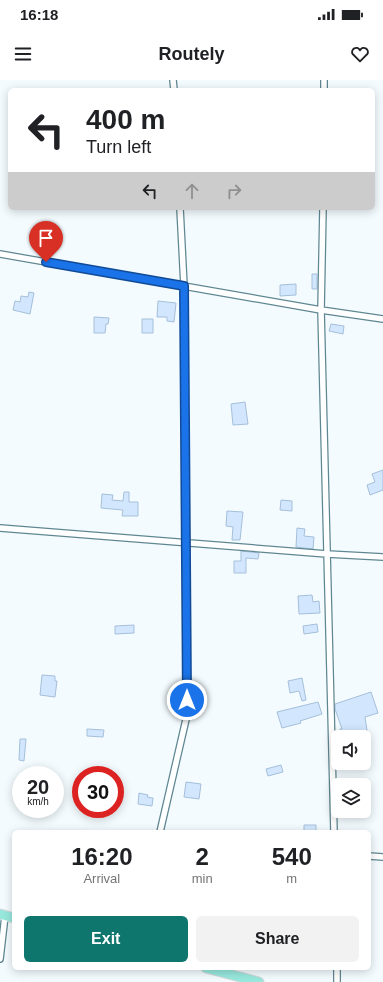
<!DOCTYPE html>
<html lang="en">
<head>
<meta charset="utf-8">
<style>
  :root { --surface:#fff; --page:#f2f2f2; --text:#202124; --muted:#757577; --accent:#0f766e }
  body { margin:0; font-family:Helvetica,sans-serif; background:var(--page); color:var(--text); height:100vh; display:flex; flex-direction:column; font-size:15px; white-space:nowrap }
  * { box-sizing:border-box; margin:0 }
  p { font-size:13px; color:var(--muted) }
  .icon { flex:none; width:22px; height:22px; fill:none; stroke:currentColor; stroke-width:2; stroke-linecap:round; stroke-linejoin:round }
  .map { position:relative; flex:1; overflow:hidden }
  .drawer { position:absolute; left:12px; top:750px; width:359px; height:140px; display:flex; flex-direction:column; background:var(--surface); border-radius:6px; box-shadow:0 2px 10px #0003 }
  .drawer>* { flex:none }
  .top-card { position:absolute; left:8px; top:8px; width:367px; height:122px; border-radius:6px; box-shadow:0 2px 10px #0003; background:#fff; color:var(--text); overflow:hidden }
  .fabs { position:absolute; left:331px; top:650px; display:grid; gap:8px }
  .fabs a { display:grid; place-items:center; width:40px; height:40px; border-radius:6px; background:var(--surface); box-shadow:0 2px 10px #0003; font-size:20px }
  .speed { position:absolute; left:12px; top:686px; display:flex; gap:8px; font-size:20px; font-weight:700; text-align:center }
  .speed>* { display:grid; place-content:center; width:52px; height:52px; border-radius:50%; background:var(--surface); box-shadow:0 2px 10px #0003; line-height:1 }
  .speed small { font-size:10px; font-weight:400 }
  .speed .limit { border:6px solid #d22; background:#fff; color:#111 }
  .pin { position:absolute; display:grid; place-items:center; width:34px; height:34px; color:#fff; margin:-41px -17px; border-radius:50% 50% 50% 0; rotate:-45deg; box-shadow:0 0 4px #0007 }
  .pin .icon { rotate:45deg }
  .me { position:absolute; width:44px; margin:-22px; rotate:0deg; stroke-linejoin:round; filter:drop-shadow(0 0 3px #0008) }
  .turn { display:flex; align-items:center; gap:14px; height:84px; padding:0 12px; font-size:18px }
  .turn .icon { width:52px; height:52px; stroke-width:2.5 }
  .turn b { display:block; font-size:28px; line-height:34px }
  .lanes { display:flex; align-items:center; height:38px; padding:0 12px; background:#0003; justify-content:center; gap:20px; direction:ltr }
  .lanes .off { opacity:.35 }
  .eta { display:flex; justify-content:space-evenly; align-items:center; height:68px; text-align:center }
  .eta b { font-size:24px; font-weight:600; line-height:28px }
  .action { display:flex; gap:8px; margin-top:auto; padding:8px 12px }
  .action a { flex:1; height:46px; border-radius:6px; background:var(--accent); color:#fff; font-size:16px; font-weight:600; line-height:46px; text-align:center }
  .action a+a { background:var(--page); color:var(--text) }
  .status { display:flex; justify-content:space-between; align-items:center; height:28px; padding:0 20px; background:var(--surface); direction:ltr }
  .status svg { height:11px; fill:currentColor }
  header { display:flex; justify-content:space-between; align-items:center; height:52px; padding:0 12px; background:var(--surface); font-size:18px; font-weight:600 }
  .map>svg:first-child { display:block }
  .building { fill:#d2e7fd; stroke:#a5bfda }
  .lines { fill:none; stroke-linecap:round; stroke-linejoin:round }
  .minor-casing { stroke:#5f8792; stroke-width:8 }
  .primary-casing { stroke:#d5d8d9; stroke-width:11 }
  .minor { stroke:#fff; stroke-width:5.5 }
  .primary { stroke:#97e7dd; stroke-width:9 }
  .route-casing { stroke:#114b97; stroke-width:10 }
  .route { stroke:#1a73e8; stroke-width:7 }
</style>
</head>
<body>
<div class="status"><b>16:18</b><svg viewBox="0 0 49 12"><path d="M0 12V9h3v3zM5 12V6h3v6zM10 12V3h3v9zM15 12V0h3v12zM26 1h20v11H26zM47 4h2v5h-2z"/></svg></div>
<header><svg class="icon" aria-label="menu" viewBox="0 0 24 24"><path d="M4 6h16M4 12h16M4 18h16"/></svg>Routely<svg class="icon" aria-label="heart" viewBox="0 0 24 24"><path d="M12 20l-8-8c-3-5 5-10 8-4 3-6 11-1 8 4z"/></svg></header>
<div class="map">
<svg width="383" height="902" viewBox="0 0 383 902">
  <rect width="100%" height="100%" fill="#f3fbfe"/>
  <path class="building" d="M 312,194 L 317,194 L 317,209 L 312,209 Z
    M 296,204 L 296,215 L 280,216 L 280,205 Z
    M 29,212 L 34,213 L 30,234 L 13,230 L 15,221 L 20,222 L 21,216 L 28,217 Z
    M 158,221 L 176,223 L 174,242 L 167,241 L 167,237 L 157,237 Z
    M 94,237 L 109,238 L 108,244 L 106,244 L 105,253 L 94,253 Z
    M 142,239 L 153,239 L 153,253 L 142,253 Z
    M 331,244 L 344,246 L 343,254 L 329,251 Z
    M 245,322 L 248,344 L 233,345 L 231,324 Z
    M 383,390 L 383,410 L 370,415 L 367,405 L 375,402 L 372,394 Z
    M 124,412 L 129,412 L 129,422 L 138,422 L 138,436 L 122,436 L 123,430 L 101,428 L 102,414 L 113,415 L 112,420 L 123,421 Z
    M 281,420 L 292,421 L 292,431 L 280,430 Z
    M 227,431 L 243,432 L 240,460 L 232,460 L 233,447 L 226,446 Z
    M 297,448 L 305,449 L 304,456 L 314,457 L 313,469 L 296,467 Z
    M 241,471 L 259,473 L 258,479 L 246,478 L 246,493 L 234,493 L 234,481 L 241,481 Z
    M 312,515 L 313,522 L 319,521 L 320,533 L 299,534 L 298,516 Z
    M 317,544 L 318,552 L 304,554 L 303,546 Z
    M 134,545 L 134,553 L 115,554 L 115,546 Z
    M 42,595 L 55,596 L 55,601 L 57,601 L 55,617 L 40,615 Z
    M 302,598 L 306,620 L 302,621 L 299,611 L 290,613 L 288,601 Z
    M 371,612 L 378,633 L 365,637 L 368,657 L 341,657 L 340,649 L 342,649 L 335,629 L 335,624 Z
    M 318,622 L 322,634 L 300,641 L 301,643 L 282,648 L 277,632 Z
    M 87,649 L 104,650 L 103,657 L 87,656 Z
    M 20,659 L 26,659 L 24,681 L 19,680 Z
    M 281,685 L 283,692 L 268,696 L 266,689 Z
    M 186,702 L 201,704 L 199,719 L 184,717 Z
    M 139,713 L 148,715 L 147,717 L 153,718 L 152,726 L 138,724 Z
    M 304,745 L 316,745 L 316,752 L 304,752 Z"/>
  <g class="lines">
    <g class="minor-casing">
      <path id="minor" d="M 173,0 L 174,10
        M 324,10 L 324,0
        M 323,128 L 321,230 L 334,752
        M 0,174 L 321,230 L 383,239
        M 0,448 L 327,474 L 383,477
        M 160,752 L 187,635 L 184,206 L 180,128
        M 369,776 L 383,777
        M 0,879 L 5,836
        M 337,888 L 337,902"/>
    </g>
    <g class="primary-casing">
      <path id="primary" d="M 0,834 L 14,838
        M 206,888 L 259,902"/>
    </g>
    <use href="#minor" class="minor"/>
    <use href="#primary" class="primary"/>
  </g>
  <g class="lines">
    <g class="route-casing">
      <path id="route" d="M 46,182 L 184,206 L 187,620"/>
    </g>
    <use href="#route" class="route"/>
  </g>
</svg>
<div class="fabs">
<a><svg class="icon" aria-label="sound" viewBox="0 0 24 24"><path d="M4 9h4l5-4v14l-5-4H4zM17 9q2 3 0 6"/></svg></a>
<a><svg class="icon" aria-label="layers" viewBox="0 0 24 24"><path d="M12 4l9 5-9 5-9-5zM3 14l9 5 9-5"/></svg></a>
</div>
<div class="speed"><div>20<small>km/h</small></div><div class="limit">30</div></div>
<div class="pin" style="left:46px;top:182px;background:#d93025"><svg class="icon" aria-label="arrive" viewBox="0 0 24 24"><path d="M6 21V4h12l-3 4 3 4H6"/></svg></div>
<svg class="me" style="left:187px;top:620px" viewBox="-20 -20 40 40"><circle r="17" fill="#1a73e8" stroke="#fff" stroke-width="3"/><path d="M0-11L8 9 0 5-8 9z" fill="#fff"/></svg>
<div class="top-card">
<div class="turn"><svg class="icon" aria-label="left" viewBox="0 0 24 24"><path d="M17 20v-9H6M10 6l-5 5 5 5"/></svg><div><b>400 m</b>Turn left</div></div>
<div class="lanes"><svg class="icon" aria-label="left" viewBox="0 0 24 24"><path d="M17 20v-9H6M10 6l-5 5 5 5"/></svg><svg class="icon off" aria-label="ahead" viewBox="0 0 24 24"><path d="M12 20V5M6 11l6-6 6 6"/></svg><svg class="icon off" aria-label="right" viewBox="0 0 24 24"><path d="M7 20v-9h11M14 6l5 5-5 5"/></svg></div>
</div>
<section class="drawer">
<div class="eta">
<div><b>16:20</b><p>Arrival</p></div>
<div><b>2</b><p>min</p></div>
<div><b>540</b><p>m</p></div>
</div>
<div class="action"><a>Exit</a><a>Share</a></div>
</section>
</div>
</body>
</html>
